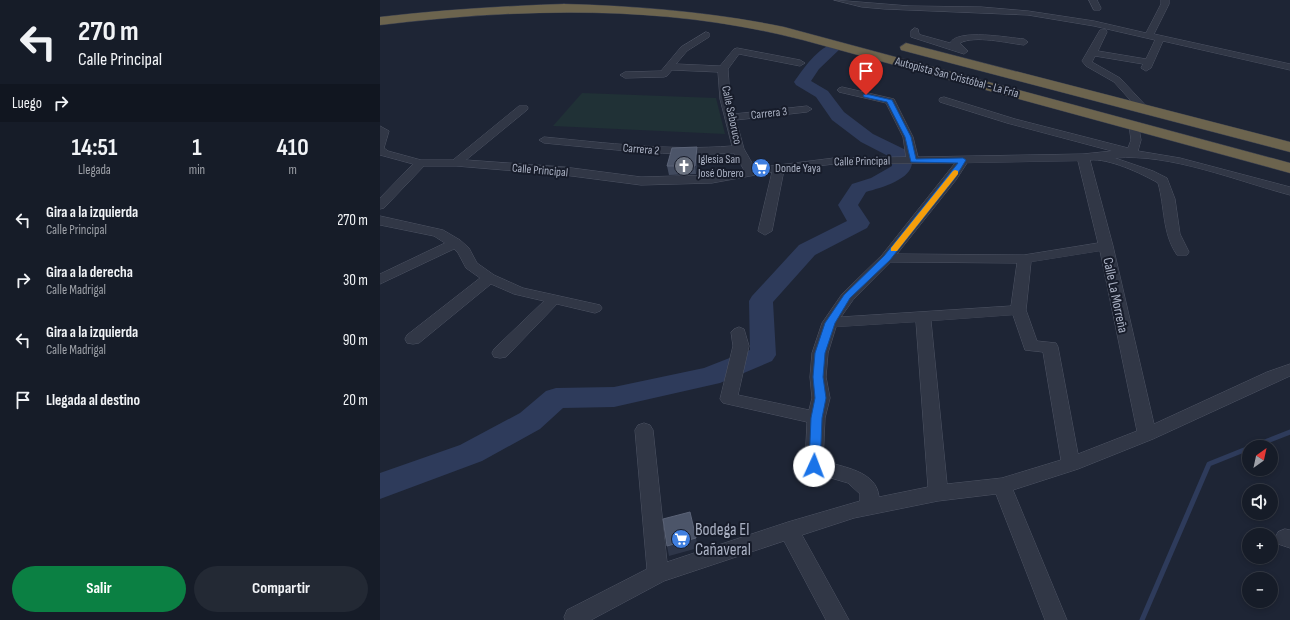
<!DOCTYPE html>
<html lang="es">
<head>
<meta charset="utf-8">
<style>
  :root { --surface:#161c28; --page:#232934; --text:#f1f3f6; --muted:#9ea1a8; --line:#353a45; --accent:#0b8043 }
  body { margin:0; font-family:"Sofia Sans Condensed",sans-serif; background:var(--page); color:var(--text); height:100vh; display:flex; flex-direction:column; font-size:15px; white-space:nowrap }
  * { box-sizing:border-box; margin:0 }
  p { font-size:13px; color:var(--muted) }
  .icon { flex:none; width:22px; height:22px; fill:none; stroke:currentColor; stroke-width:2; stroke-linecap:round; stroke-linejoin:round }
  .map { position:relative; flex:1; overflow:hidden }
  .panel { display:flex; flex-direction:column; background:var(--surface); width:380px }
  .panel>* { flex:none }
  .banner { background:#161c28; color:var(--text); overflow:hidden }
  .needle { width:26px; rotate:33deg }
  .fabs { position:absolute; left:862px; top:440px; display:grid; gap:8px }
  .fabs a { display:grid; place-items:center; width:36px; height:36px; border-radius:50%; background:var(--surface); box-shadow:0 2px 6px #0003,0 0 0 1px var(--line); font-size:20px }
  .pin { position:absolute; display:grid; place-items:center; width:34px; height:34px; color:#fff; margin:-41px -17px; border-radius:50% 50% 50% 0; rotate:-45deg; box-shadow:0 0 4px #0007 }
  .pin .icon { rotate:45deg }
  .me { position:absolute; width:44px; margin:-22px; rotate:2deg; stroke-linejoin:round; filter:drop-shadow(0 0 3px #0008) }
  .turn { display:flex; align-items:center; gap:14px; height:84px; padding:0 12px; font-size:18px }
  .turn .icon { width:52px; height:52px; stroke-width:2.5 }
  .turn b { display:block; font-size:28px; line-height:34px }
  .then { display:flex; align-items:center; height:38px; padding:0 12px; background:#0003; gap:8px; font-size:15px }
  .eta { display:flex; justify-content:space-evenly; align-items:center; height:68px; text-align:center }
  .eta b { font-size:24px; font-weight:700; line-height:28px }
  .cta { display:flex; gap:8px; margin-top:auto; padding:8px 12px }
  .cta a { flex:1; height:46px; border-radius:24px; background:var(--accent); color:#fff; font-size:16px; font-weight:700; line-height:46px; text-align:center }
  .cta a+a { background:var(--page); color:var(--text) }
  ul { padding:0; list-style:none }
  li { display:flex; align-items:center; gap:12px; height:60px; padding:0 12px }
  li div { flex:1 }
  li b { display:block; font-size:15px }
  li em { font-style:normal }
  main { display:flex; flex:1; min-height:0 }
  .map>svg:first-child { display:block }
  .green { fill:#203136 }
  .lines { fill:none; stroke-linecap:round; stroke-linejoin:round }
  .stream { stroke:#2e3b5b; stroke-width:5 }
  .river { fill:#2e3b5b; fill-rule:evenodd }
  .minor-casing { stroke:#4e5464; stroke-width:1 }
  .motorway-casing { stroke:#3c4150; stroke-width:1 }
  .minor { fill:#313746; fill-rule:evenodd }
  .motorway { fill:#6c644e; fill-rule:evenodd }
  .wall { fill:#414a5e }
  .shaded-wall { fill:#2e3649 }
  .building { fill:#4c5569; stroke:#5b6377 }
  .route { fill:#1a73e8; stroke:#114b97 }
  .slow { fill:#f59e0b }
  .labels { text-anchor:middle; stroke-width:4; stroke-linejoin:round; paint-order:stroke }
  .far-street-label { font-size:12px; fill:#aab1c3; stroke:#171c2a }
  .far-poi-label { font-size:12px; fill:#aab1c3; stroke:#171c2a; text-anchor:start }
  .street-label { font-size:14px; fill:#aab1c3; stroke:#171c2a }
  .near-poi-label { font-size:17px; fill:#aab1c3; stroke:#171c2a; text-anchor:start }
</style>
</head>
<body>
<main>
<section class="panel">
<div class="banner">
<div class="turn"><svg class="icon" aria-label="left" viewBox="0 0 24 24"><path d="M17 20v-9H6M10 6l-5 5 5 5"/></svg><div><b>270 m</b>Calle Principal</div></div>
<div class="then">Luego<svg class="icon" aria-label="right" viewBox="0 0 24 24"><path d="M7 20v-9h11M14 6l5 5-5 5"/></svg></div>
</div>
<div class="eta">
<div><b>14:51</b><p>Llegada</p></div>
<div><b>1</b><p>min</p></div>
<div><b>410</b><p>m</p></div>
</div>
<ul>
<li><svg class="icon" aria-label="left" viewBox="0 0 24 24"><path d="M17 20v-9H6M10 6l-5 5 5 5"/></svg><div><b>Gira a la izquierda</b><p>Calle Principal</p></div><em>270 m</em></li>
<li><svg class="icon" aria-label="right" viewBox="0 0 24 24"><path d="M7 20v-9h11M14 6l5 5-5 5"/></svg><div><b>Gira a la derecha</b><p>Calle Madrigal</p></div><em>30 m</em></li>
<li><svg class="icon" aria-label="left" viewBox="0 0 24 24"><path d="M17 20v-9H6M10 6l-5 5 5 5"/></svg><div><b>Gira a la izquierda</b><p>Calle Madrigal</p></div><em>90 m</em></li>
<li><svg class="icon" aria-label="arrive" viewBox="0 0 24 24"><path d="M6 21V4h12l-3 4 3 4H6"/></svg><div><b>Llegada al destino</b></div><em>20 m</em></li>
</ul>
<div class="cta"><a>Salir</a><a>Compartir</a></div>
</section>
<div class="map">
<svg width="910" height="620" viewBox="0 0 910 620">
  <rect width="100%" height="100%" fill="#1e2535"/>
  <path class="green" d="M 202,93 L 336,98 L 345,134 L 173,126 Z"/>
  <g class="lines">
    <path class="stream" d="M 872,447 L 910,432
      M 762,620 L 829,464 L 869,448"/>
    <path class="river" d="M 455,43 L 460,44 L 462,47 L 439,69 L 431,81 L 448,91 L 464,112 L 493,134 L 528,151 C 545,176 504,187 486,192 L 478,205 L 490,223 L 487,228 L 435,255 L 393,302 L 396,355 L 392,361 L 340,383 L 234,407 L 183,408 L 160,429 L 102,461 L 0,499 L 0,473 L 80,445 L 140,413 L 166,391 L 176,388 L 234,387 L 324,368 L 370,350 L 369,301 L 372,296 L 419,245 L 467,221 L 458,205 L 472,184 L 491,178 L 512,166 L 512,158 L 481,142 L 452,120 L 436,97 L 416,85 L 414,82 C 424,68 438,47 455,43 Z"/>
    <g class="minor-casing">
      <path id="minor" d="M 454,0 L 529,6 L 601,7 L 648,11 L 714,21 L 766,33 L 781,4 L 781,0 L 789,0 L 789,4 L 774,34 L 910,64 L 910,70 L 783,41 L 771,68 L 766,71 L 761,68 L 763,64 L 715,56 L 712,62 L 740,78 L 769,109 L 764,112 L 760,111 L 734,82 L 706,66 L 702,61 L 720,30 L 726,30 L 727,32 L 718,51 L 766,59 L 775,40 L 714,26 L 648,15 L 505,9 L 482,7 Z
        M 709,0 L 717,0 L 721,8 L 720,10 L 714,10 Z
        M 535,28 L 538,29 L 539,34 L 541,35 L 570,43 C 578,28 629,38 644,39 L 648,42 L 644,45 C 627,43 595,35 580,43 L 588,51 L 584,54 L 531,37 L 531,31 Z
        M 326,32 L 329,33 L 329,37 L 307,51 L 296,64 L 340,66 L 354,49 L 357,48 L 420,60 L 425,63 L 420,66 L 359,54 L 348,69 L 350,99 L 354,114 L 427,106 L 432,109 L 427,112 L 356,120 L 364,149 L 375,168 L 454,158 L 526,157 L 523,137 L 506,103 L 459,92 L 457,90 L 459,88 L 462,87 L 514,99 L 533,137 L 538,157 L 703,154 L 732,151 L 627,123 L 560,102 L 559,100 L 560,98 L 564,97 L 635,119 L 748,148 L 751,140 L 749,125 L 754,122 L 758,123 L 761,140 L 758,151 L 800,158 L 910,187 L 910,195 C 857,181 790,153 735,158 L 773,171 L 787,178 L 795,199 L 800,234 L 809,252 L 807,255 L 797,255 C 782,233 785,207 778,183 C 761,173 728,158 710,160 L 733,246 L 774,424 L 887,372 L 910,364 L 910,376 L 773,439 L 698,469 L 633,490 L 687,620 L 665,620 L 616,494 L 558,501 L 474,518 L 422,535 L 469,620 L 446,620 L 404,541 L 284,581 L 211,620 L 185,620 L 184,617 L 187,610 L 267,569 L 255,430 L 258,425 L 264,423 L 270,425 L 273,430 L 287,562 L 408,522 L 480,501 L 480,494 L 468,483 L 427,471 L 425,466 L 427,422 L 343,403 L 340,399 L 353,346 L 351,332 L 354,329 L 359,327 L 364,329 L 369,346 L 358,395 L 429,410 L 432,398 L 430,377 L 432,353 L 442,323 L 462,294 L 502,255 L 575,163 L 454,164 L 404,170 L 392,231 L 385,235 L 378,231 L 392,172 L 332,183 L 261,185 L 184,175 L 76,166 L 44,166 L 4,208 L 0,209 L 0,198 L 33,164 L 0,155 L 0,126 L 9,131 L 4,148 L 8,151 L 41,160 L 73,160 L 139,106 L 147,106 L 148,108 L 147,110 L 86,160 L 184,167 L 261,177 L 332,175 L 364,170 L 354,153 C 290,157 228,149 164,143 L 159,140 L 164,137 C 227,143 289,151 352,146 L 340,99 L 338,72 L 292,70 L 287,76 L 284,77 L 245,78 L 240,75 L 245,72 L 281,71 L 301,47 ZM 698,161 L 718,243 L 644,255 L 517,254 L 576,180 L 587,163 ZM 720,251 L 757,431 L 698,454 L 678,347 L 676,343 L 657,341 L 646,310 L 651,262 ZM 511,262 L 637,263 L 631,306 L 461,317 L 473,300 ZM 633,315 L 645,350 L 663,352 L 681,460 L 622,478 L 567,484 L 551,321 ZM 536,322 L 548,487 L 499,497 C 497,471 463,467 443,461 L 445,418 L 450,398 L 446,377 L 448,353 L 456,327 Z
        M 0,216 L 63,230 L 80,240 L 89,248 L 97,263 L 114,275 L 143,288 L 220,305 L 222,308 L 220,311 L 215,313 L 177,304 L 126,357 L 120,358 L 114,357 L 112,353 L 114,349 L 164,301 L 134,294 L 111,284 L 39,343 L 33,344 L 27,343 L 25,339 L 27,335 L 100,278 L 86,268 L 78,253 L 74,249 L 0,284 L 0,274 L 65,243 L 54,236 L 0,225 Z
        M 905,529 L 910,530 L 910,548 L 898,544 L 895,538 L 898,532 Z"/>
    </g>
    <g class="motorway-casing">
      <path id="motorway" d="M 184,4 C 258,6 331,12 404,27 L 910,163 L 910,173 L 423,40 C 284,4 142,8 0,25 L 0,17 C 61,10 123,6 184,4 Z
        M 526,43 L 910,142 L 910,152 L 521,50 L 520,47 Z"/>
    </g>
    <use href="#minor" class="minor"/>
    <use href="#motorway" class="motorway"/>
  </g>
  <path class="wall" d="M 318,155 L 316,174 L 289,175 L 287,166 Z"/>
  <path class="shaded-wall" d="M 317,147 L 318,155 L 316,174 L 315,166 Z
    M 316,538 L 318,548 L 289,556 L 287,546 Z"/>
  <path class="building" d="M 317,147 L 315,166 L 287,166 L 292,148 Z
    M 310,512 L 316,538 L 287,546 L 283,519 Z"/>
  <path class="route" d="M 486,94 L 512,100 L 531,137 L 536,159 L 583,158 L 586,160 L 575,178 L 510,260 L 470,298 L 455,323 L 445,353 L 443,377 L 446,398 L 442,418 L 440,466 L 438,469 L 430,469 L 429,466 L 431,418 L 435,398 L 433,377 L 435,353 L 445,323 L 464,295 L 504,256 L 578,163 L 531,162 L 525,137 L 507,102 L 484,97 L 483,95 Z"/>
  <path class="slow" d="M 575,170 L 578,171 L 578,174 L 517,251 L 511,251 L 511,248 L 573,171 Z"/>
  <defs>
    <g id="church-disc" transform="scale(1)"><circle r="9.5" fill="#6b7280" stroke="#171c2a"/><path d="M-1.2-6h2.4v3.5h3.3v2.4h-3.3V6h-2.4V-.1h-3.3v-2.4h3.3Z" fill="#fff"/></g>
    <g id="supermarket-disc" transform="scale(1)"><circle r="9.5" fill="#3f7fe0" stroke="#171c2a"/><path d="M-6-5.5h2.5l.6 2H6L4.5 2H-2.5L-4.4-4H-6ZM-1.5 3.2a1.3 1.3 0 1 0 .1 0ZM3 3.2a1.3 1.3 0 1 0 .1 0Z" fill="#fff"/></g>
  </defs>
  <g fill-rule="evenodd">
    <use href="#church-disc" x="304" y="166"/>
    <use href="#supermarket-disc" x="381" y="168"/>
    <use href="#supermarket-disc" x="301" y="539"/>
  </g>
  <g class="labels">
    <g class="far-street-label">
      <text transform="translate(577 77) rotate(15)" y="4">Autopista San Cristóbal - La Fría</text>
      <text transform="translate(389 113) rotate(-6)" y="4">Carrera 3</text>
      <text transform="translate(352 115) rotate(78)" y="4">Calle Seboruco</text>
      <text transform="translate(261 149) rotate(5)" y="4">Carrera 2</text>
      <text transform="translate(482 161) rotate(-1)" y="4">Calle Principal</text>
      <text transform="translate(160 170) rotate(5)" y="4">Calle Principal</text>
    </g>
    <g class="far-poi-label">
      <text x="318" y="163">Iglesia San<tspan x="318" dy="14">José Obrero</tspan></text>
      <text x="395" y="172">Donde Yaya</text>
    </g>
    <g class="street-label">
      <text transform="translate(736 295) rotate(78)" y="5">Calle La Morreña</text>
    </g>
    <g class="near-poi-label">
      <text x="315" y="535">Bodega El<tspan x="315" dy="20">Cañaveral</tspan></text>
    </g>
  </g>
</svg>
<div class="fabs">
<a><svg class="needle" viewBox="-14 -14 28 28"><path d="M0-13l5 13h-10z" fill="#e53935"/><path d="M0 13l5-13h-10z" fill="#9ea1a8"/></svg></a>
<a><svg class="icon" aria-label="sound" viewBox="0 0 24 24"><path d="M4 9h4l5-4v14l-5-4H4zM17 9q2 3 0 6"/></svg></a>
<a>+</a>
<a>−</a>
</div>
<div class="pin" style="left:486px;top:95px;background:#d93025"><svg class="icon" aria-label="arrive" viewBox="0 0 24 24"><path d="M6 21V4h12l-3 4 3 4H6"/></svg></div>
<svg class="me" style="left:434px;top:466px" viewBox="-20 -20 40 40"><circle r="19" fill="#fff"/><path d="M0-13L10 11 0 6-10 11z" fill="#1a73e8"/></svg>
</div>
</main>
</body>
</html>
